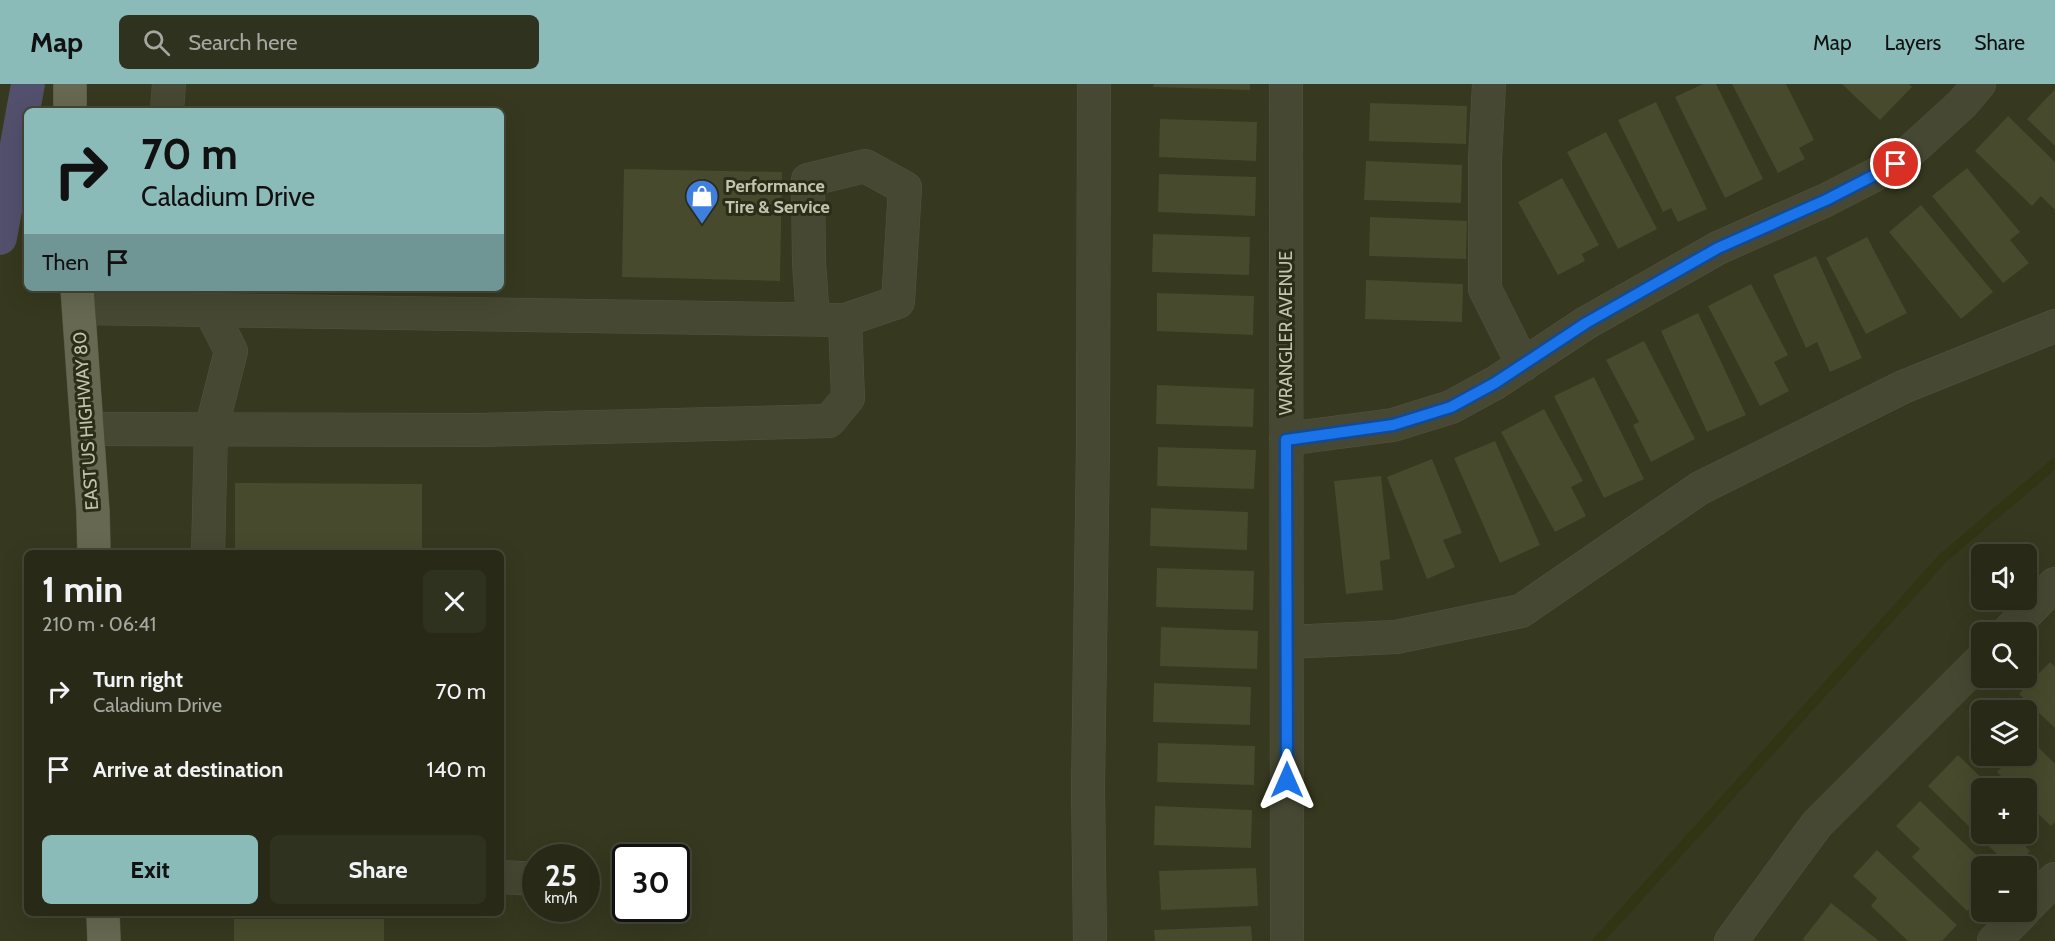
<!DOCTYPE html>
<html lang="en">
<head>
<meta charset="utf-8">
<style>
  :root { --surface:#282a17; --page:#303220; --text:#f1f3f6; --muted:#a5a7a1; --line:#444636; --accent:#8bbbb9 }
  body { margin:0; font-family:Cabin,sans-serif; background:var(--page); color:var(--text); height:100vh; display:flex; flex-direction:column; font-size:22px; white-space:nowrap }
  * { box-sizing:border-box; margin:0 }
  p { font-size:20px; color:var(--muted) }
  .icon { flex:none; width:33px; height:33px; fill:none; stroke:currentColor; stroke-width:2; stroke-linecap:round; stroke-linejoin:round }
  .map { position:relative; flex:1; overflow:hidden }
  .side { position:absolute; left:24px; top:466px; width:480px; height:366px; display:flex; flex-direction:column; background:var(--surface); border-radius:9px; box-shadow:0 6px 24px #0002,0 0 0 2px var(--line) }
  .side>* { flex:none }
  .guide { position:absolute; left:24px; top:24px; width:480px; height:183px; border-radius:9px; box-shadow:0 6px 24px #0002,0 0 0 2px var(--line); background:#8bbbb9; color:#111; overflow:hidden }
  .buttons { position:absolute; left:1971px; top:460px; display:grid; gap:12px }
  .buttons a { display:grid; place-items:center; width:66px; height:66px; border-radius:9px; background:var(--surface); box-shadow:0 6px 24px #0002,0 0 0 2px var(--line); font-size:30px }
  .speed { position:absolute; left:522px; top:760px; display:flex; gap:12px; font-size:30px; font-weight:700; text-align:center }
  .speed>* { display:grid; place-content:center; width:78px; height:78px; border-radius:50%; background:var(--surface); box-shadow:0 6px 24px #0002,0 0 0 2px var(--line); line-height:1 }
  .speed small { font-size:15px; font-weight:400 }
  .speed .limit { border:3px solid #111; border-radius:9px; background:#fff; color:#111 }
  .pin { position:absolute; display:grid; place-items:center; width:51px; height:51px; color:#fff; margin:-26px; border:3px solid #fff; border-radius:50%; box-shadow:0 2px 6px #0007 }
  .me { position:absolute; width:66px; margin:-33px; rotate:0deg; stroke-linejoin:round; filter:drop-shadow(0 0 4px #0008) }
  .turn { display:flex; align-items:center; gap:21px; height:126px; padding:0 18px; font-size:27px }
  .turn .icon { width:78px; height:78px; stroke-width:2.5 }
  .turn b { display:block; font-size:42px; line-height:51px }
  .then { display:flex; align-items:center; height:57px; padding:0 18px; background:#0003; gap:12px; font-size:22px }
  .round { display:grid; place-items:center; flex:none; width:63px; height:63px; border-radius:9px; background:var(--page) }
  .summary { display:flex; align-items:center; justify-content:space-between; height:102px; padding:0 18px }
  h1 { font-size:36px; font-weight:700; line-height:45px }
  .button { display:flex; gap:12px; margin-top:auto; padding:12px 18px }
  .button a { flex:1; height:69px; border-radius:9px; background:var(--accent); color:#111; font-size:24px; font-weight:700; line-height:69px; text-align:center }
  .button a+a { background:var(--page); color:var(--text) }
  ul { padding:0; list-style:none }
  li { display:flex; align-items:center; gap:18px; height:78px; padding:0 18px }
  li div { flex:1 }
  li b { display:block; font-size:22px }
  li em { font-style:normal }
  header { display:flex; align-items:center; gap:36px; box-sizing:border-box; height:84px; padding:0 30px; background:var(--accent); color:#111 }
  header strong { font-size:28px }
  nav { display:flex; gap:33px; margin-inline-start:auto; font-size:21px }
  .search { width:420px; height:54px; background:var(--page); display:flex; align-items:center; gap:15px; box-sizing:border-box; padding:0 21px; border-radius:9px; color:var(--muted); font-size:22px }
  .map>svg:first-child { display:block }
  .lines { fill:none; stroke-linecap:round; stroke-linejoin:round }
  .stream { stroke:#313513; stroke-width:10 }
  .building { fill:#474a2c }
  .minor-casing { stroke:#52553f; stroke-width:34 }
  .major-casing { stroke:#52553f; stroke-width:34 }
  .highway-casing { stroke:#51533e; stroke-width:34 }
  .minor { stroke:#464833; stroke-width:33 }
  .major { stroke:#666851; stroke-width:33 }
  .highway { stroke:#53506e; stroke-width:33 }
  .route-casing { stroke:#114b97; stroke-width:15 }
  .route { stroke:#1a73e8; stroke-width:10 }
  .labels { text-anchor:middle; stroke-width:6; stroke-linejoin:round; paint-order:stroke }
  .poi-label { font-size:18px; font-weight:bold; fill:#c2c5ad; stroke:#2b2d19; text-anchor:start }
  .street-label { font-size:18px; fill:#c2c5ad; stroke:#2b2d19 }
</style>
</head>
<body>
<header>
<strong>Map</strong>
<div class="search"><svg class="icon" aria-label="search" viewBox="0 0 24 24"><circle cx="10" cy="10" r="6"/><path d="M15 15l6 6"/></svg>Search here</div>
<nav><a>Map</a><a>Layers</a><a>Share</a></nav>
</header>
<div class="map">
<svg width="2055" height="857" viewBox="0 0 2055 857">
  <rect width="100%" height="100%" fill="#36381f"/>
  <g class="lines">
    <path class="stream" d="M 1598,857 L 1943,474 L 2055,379"/>
  </g>
  <path class="building" d="M 1154,0 L 1250,0 L 1250,6 L 1153,3 Z
    M 1703,0 L 1716,0 L 1763,95 L 1725,114 L 1675,13 Z
    M 1732,0 L 1786,0 L 1814,56 L 1799,64 L 1805,75 L 1778,89 Z
    M 1842,0 L 1909,0 L 1912,3 L 1880,36 Z
    M 2055,5 L 2055,62 L 2027,35 Z
    M 1656,18 L 1707,125 L 1678,138 L 1671,124 L 1663,128 L 1618,36 Z
    M 1370,19 L 1467,22 L 1466,60 L 1369,57 Z
    M 2008,32 L 2055,78 L 2055,126 L 2041,112 L 2032,122 L 1975,67 Z
    M 1160,35 L 1257,38 L 1256,77 L 1159,73 Z
    M 1606,48 L 1657,145 L 1618,165 L 1567,68 Z
    M 1366,77 L 1462,81 L 1461,119 L 1364,116 Z
    M 1967,84 L 2020,148 L 2010,156 L 2029,179 L 2003,199 L 1932,112 Z
    M 624,85 L 782,88 L 780,197 L 622,193 Z
    M 1159,90 L 1256,93 L 1255,132 L 1158,128 Z
    M 1562,94 L 1599,161 L 1582,170 L 1585,177 L 1558,191 L 1518,118 Z
    M 1921,121 L 1993,208 L 1961,235 L 1889,148 Z
    M 1370,133 L 1467,137 L 1466,175 L 1369,172 Z
    M 1153,150 L 1250,153 L 1249,191 L 1152,188 Z
    M 1867,153 L 1907,229 L 1866,250 L 1826,174 Z
    M 1816,172 L 1862,274 L 1830,288 L 1817,258 L 1806,264 L 1773,191 Z
    M 1366,196 L 1463,200 L 1462,238 L 1365,235 Z
    M 1751,200 L 1788,271 L 1774,278 L 1789,307 L 1760,322 L 1708,222 Z
    M 1157,209 L 1254,212 L 1253,251 L 1157,247 Z
    M 1698,229 L 1746,331 L 1707,348 L 1661,247 Z
    M 1644,257 L 1695,355 L 1651,378 L 1633,341 L 1639,338 L 1606,276 Z
    M 1594,293 L 1644,395 L 1604,414 L 1554,312 Z
    M 1157,301 L 1254,305 L 1253,343 L 1156,340 Z
    M 1544,325 L 1583,397 L 1571,403 L 1586,432 L 1555,448 L 1501,348 Z
    M 1495,357 L 1540,461 L 1500,479 L 1454,374 Z
    M 1158,363 L 1256,366 L 1254,405 L 1157,402 Z
    M 1432,375 L 1462,449 L 1443,456 L 1455,483 L 1427,495 L 1387,393 Z
    M 1381,392 L 1390,475 L 1380,477 L 1383,506 L 1346,510 L 1334,397 Z
    M 235,399 L 422,400 L 422,470 L 235,470 Z
    M 1151,424 L 1248,428 L 1247,466 L 1150,462 Z
    M 1157,484 L 1254,487 L 1253,526 L 1156,523 Z
    M 1161,543 L 1258,547 L 1257,585 L 1160,582 Z
    M 2050,578 L 2055,583 L 2055,644 L 2019,610 Z
    M 1154,599 L 1251,603 L 1250,641 L 1153,638 Z
    M 2026,651 L 2055,680 L 2055,738 L 2051,742 L 2026,718 L 2026,705 L 2014,705 L 1997,688 L 2005,680 L 1997,672 L 2026,672 Z
    M 1158,659 L 1255,662 L 1254,701 L 1157,698 Z
    M 1958,671 L 1993,705 L 1982,705 L 1982,750 L 2026,750 L 2026,738 L 2033,745 L 2021,758 L 2030,767 L 2015,783 L 2010,783 L 1928,702 Z
    M 1920,717 L 1989,783 L 1982,783 L 1982,812 L 1967,827 L 1912,773 L 1920,765 L 1896,742 Z
    M 1155,722 L 1252,726 L 1251,764 L 1154,761 Z
    M 1877,766 L 1957,841 L 1942,857 L 1908,857 L 1871,822 L 1877,814 L 1853,792 Z
    M 1256,784 L 1258,822 L 1161,826 L 1159,787 Z
    M 1831,819 L 1879,857 L 1805,857 L 1803,855 Z
    M 234,835 L 384,835 L 384,857 L 234,857 Z
    M 1251,842 L 1252,857 L 1155,857 L 1154,846 Z"/>
  <g class="lines">
    <g class="minor-casing">
      <path id="minor" d="M 1286,0 L 1287,857
        M 1489,0 L 1485,75 L 1485,205 L 1523,281
        M 167,27 L 169,0
        M 79,224 L 845,236 L 898,218 L 905,104 L 865,82 L 808,96 L 809,178 L 813,235
        M 87,345 L 478,346 L 829,337 L 848,314 L 845,236
        M 1286,355 L 1393,341 L 1451,323 L 1495,299 L 1586,239 L 1718,164 L 1826,116 L 1896,80 L 1962,20 L 1979,0
        M 208,470 L 211,346 L 231,267 L 210,226
        M 2007,549 L 2055,500
        M 1287,558 L 1396,553 L 1521,527 L 1700,404 L 1903,303 L 2055,242
        M 501,793 L 536,795
        M 2026,824 L 2055,795
        M 1090,857 L 1088,704 L 1093,360 L 1094,0
        M 1731,857 L 1817,740 L 1982,575
        M 1994,857 L 2023,828"/>
    </g>
    <g class="major-casing">
      <path id="major" d="M 70,0 L 70,27
        M 77,204 L 93,428 L 94,470
        M 103,830 L 104,857"/>
    </g>
    <g class="highway-casing">
      <path id="highway" d="M 0,154 L 28,0"/>
    </g>
    <use href="#minor" class="minor"/>
    <use href="#major" class="major"/>
    <use href="#highway" class="highway"/>
  </g>
  <g class="lines">
    <g class="route-casing">
      <path id="route" d="M 1287,696 L 1286,356 L 1393,341 L 1451,323 L 1495,299 L 1586,239 L 1718,164 L 1826,116 L 1896,80"/>
    </g>
    <use href="#route" class="route"/>
  </g>
  <defs>
    <g id="shop-pin" transform="scale(1.725)"><path d="M0 17L-7.5 6A9.5 9.5 0 1 1 7.5 6Z" fill="#3f7fe0" stroke="#2b2d19"/><path d="M-5-2.5h2.3a2.7 3.5 0 0 1 5.4 0H5L5.5 6h-11ZM-1.5-2.5h3a1.5 2.3 0 0 0-3 0Z" fill="#fff"/></g>
  </defs>
  <g fill-rule="evenodd">
    <use href="#shop-pin" x="702" y="112"/>
  </g>
  <g class="labels">
    <g class="poi-label">
      <text x="725" y="108">Performance<tspan x="725" dy="21">Tire &amp; Service</tspan></text>
    </g>
    <g class="street-label">
      <text transform="translate(1286 249) rotate(-90)" y="6">WRANGLER AVENUE</text>
      <text transform="translate(86 337) rotate(-94)" y="6">EAST US HIGHWAY 80</text>
    </g>
  </g>
</svg>
<div class="buttons">
<a><svg class="icon" aria-label="sound" viewBox="0 0 24 24"><path d="M4 9h4l5-4v14l-5-4H4zM17 9q2 3 0 6"/></svg></a>
<a><svg class="icon" aria-label="search" viewBox="0 0 24 24"><circle cx="10" cy="10" r="6"/><path d="M15 15l6 6"/></svg></a>
<a><svg class="icon" aria-label="layers" viewBox="0 0 24 24"><path d="M12 4l9 5-9 5-9-5zM3 14l9 5 9-5"/></svg></a>
<a>+</a>
<a>−</a>
</div>
<div class="speed"><div>25<small>km/h</small></div><div class="limit">30</div></div>
<div class="pin" style="left:1896px;top:80px;background:#d93025"><svg class="icon" aria-label="arrive" viewBox="0 0 24 24"><path d="M6 21V4h12l-3 4 3 4H6"/></svg></div>
<svg class="me" style="left:1287px;top:696px" viewBox="-20 -20 40 40"><path d="M0-17L14 15 0 8-14 15z" fill="#1a73e8" stroke="#fff" stroke-width="4"/></svg>
<div class="guide">
<div class="turn"><svg class="icon" aria-label="right" viewBox="0 0 24 24"><path d="M7 20v-9h11M14 6l5 5-5 5"/></svg><div><b>70 m</b>Caladium Drive</div></div>
<div class="then">Then<svg class="icon" aria-label="arrive" viewBox="0 0 24 24"><path d="M6 21V4h12l-3 4 3 4H6"/></svg></div>
</div>
<section class="side">
<div class="summary"><div><h1>1 min</h1><p>210 m · 06:41</p></div><a class="round"><svg class="icon" aria-label="close" viewBox="0 0 24 24"><path d="M6 6l12 12M18 6L6 18"/></svg></a></div>
<ul>
<li><svg class="icon" aria-label="right" viewBox="0 0 24 24"><path d="M7 20v-9h11M14 6l5 5-5 5"/></svg><div><b>Turn right</b><p>Caladium Drive</p></div><em>70 m</em></li>
<li><svg class="icon" aria-label="arrive" viewBox="0 0 24 24"><path d="M6 21V4h12l-3 4 3 4H6"/></svg><div><b>Arrive at destination</b></div><em>140 m</em></li>
</ul>
<div class="button"><a>Exit</a><a>Share</a></div>
</section>
</div>
</body>
</html>
